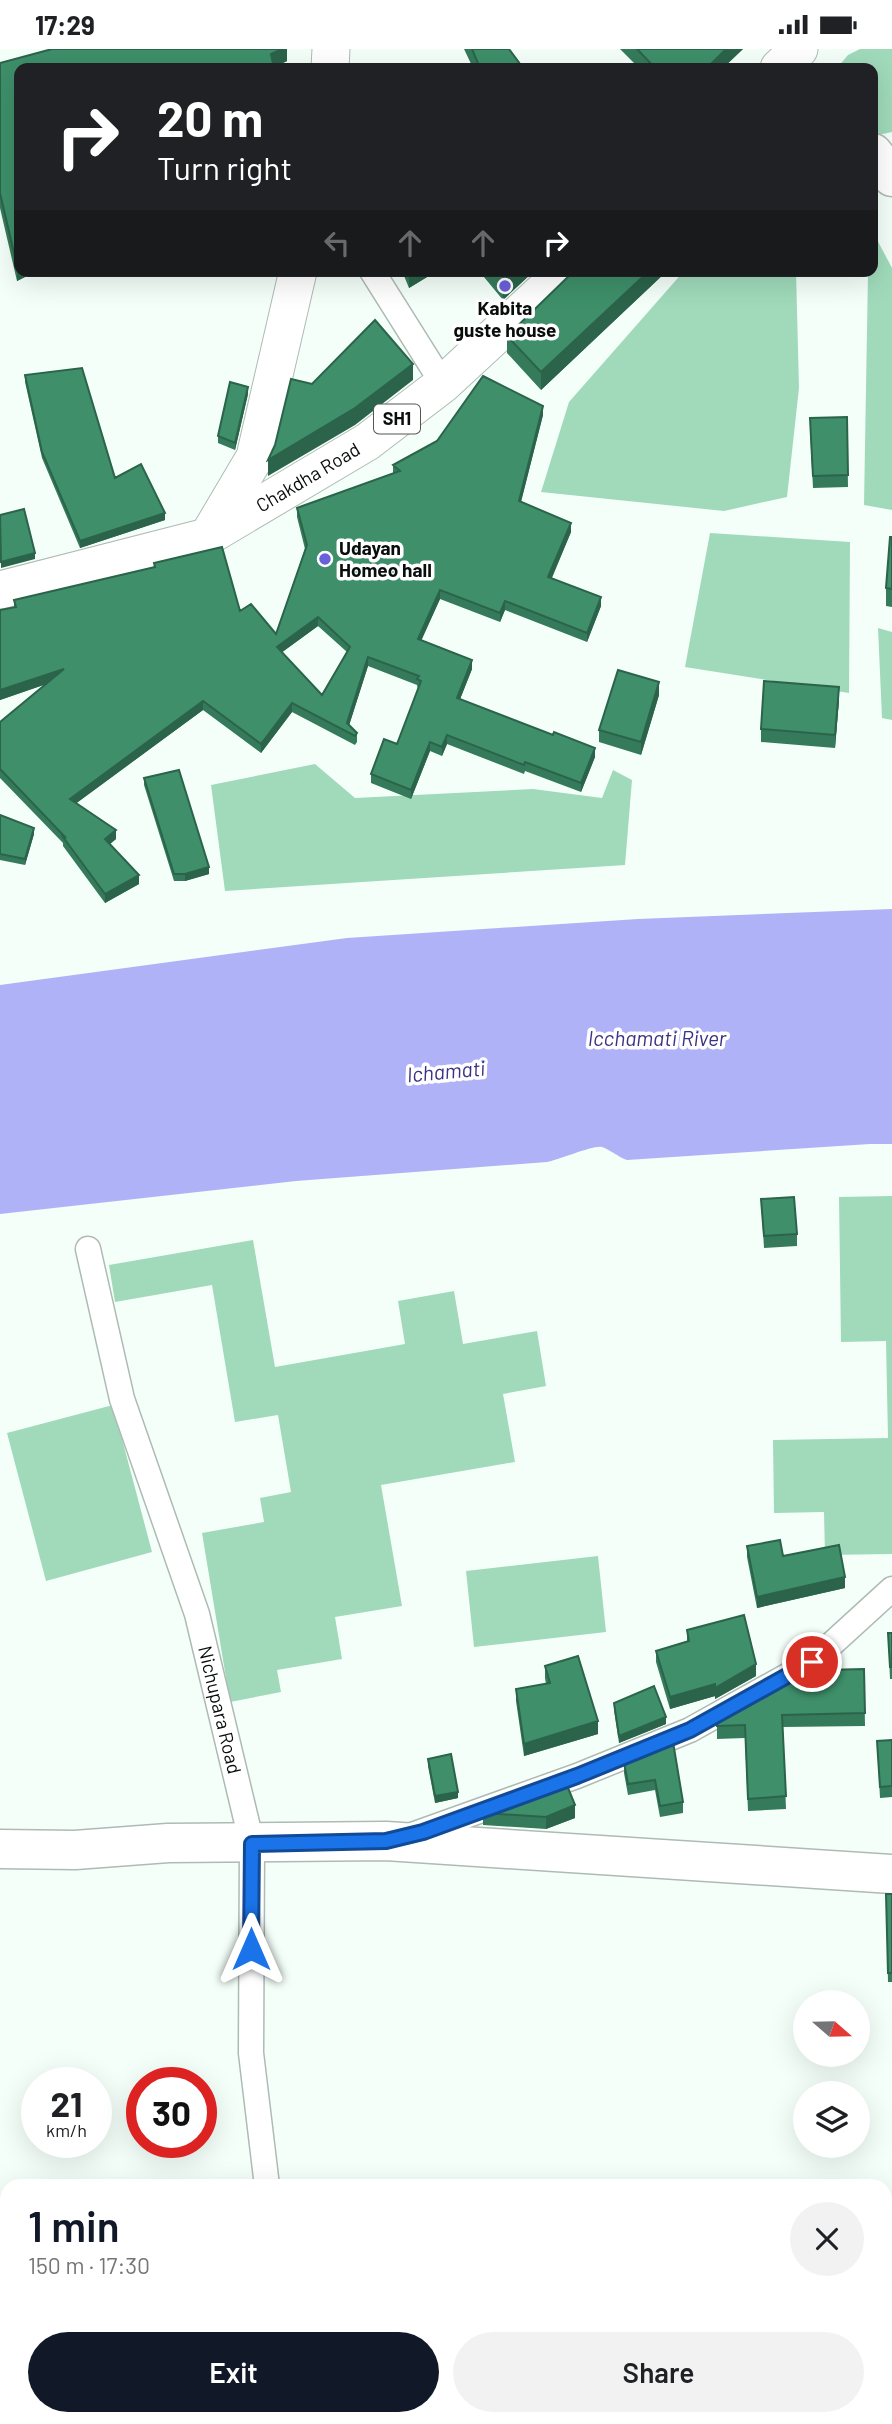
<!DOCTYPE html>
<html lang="en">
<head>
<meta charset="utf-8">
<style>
  :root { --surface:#fff; --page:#f2f2f2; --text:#202124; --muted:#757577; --accent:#111827 }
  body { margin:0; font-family:Barlow,sans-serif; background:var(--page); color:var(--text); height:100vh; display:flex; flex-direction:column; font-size:26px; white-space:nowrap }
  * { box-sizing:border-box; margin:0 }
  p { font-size:23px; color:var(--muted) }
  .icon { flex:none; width:38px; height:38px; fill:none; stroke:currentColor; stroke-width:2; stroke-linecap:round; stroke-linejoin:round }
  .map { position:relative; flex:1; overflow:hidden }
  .drawer { position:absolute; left:0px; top:2130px; width:892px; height:247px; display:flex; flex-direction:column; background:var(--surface); border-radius:21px 21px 0 0; box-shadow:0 7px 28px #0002 }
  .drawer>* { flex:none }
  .banner { position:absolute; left:14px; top:14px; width:864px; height:214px; border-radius:14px; box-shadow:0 7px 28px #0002; background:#202124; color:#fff; overflow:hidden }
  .needle { width:46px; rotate:110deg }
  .fabs { position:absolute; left:793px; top:1941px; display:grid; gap:14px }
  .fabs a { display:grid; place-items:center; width:77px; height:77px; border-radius:50%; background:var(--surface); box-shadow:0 7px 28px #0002; font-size:35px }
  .speed { position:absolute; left:21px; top:2018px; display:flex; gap:14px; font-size:35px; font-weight:700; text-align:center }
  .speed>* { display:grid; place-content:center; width:91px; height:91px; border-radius:50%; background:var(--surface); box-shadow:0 7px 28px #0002; line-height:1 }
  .speed small { font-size:18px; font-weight:400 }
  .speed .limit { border:10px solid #d22; background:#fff; color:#111 }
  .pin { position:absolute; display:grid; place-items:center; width:60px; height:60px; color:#fff; margin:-30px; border:4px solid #fff; border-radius:50%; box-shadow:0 2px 7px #0007 }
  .me { position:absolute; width:77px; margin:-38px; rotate:0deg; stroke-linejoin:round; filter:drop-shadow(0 0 5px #0008) }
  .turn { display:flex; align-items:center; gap:24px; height:147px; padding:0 28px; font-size:32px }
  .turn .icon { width:91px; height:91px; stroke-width:2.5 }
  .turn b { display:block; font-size:49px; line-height:60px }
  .lanes { display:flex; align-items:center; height:66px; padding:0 28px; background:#0003; justify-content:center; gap:35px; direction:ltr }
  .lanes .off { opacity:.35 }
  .round { display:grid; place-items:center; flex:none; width:74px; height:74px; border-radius:37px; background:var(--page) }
  .summary { display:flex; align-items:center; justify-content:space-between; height:119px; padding:0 28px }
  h1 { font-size:42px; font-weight:600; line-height:52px; color:var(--accent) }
  .button { display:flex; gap:14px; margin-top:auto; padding:14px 28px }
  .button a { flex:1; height:80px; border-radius:42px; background:var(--accent); color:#fff; font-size:28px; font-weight:600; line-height:80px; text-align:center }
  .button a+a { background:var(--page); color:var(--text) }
  .status { display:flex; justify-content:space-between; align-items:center; height:49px; padding:0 35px; background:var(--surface); direction:ltr }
  .status svg { height:19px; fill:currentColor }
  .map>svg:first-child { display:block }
  .green { fill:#a0dabb }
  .water { fill:#afb2f7 }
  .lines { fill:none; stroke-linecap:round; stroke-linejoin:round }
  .street-casing { stroke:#aebbb4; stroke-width:27 }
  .primary-casing { stroke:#aebbb4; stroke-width:39 }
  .highway-casing { stroke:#aebbb4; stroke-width:41 }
  .street { stroke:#fff; stroke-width:24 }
  .primary { stroke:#fff; stroke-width:37 }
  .highway { stroke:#fff; stroke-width:38 }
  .wall { fill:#357b5b; fill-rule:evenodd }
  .shaded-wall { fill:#2b644a }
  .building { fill:#3e8f6a; stroke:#2b644a; stroke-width:2; fill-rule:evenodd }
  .route-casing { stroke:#114b97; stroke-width:18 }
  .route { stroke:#1a73e8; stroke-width:12 }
  .poi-dot { fill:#6a60da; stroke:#fff; stroke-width:2.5 }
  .labels { text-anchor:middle; stroke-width:7; stroke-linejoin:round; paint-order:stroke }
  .shield { fill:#fff; stroke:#535654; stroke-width:2 }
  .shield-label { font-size:18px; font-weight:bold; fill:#090d0b }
  .poi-label { font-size:19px; font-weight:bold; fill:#090d0b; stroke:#fff }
  .street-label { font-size:19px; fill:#090d0b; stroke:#fff }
  .water-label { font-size:21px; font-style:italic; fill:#3a3383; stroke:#fff }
</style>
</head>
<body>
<div class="status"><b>17:29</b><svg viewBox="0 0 49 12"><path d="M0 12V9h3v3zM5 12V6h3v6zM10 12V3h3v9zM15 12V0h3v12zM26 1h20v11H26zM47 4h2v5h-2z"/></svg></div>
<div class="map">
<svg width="892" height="2375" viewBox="0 0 892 2375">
  <rect width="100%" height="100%" fill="#f4fff9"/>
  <path class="green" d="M 860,0 L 892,0 L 892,83 L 873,87 L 873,19 L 837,19 L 848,6 Z
    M 873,183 L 892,219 L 892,461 L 864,456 L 868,222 L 873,222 Z
    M 684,222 L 796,222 L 799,339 L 787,448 L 724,462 L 541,443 L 569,353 Z
    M 710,484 L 850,493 L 849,644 L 685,618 Z
    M 878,579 L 892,583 L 892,671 L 882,669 Z
    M 315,715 L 355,749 L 533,740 L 602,749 L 613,721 L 632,731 L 625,816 L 225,842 L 211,736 Z
    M 892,1147 L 892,1505 L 825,1506 L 824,1463 L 774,1464 L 773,1391 L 888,1389 L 886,1292 L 841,1293 L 839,1148 Z
    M 253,1191 L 275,1318 L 405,1295 L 398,1252 L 454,1242 L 463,1295 L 537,1282 L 546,1337 L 503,1345 L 515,1413 L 381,1436 L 402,1557 L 335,1568 L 342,1610 L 277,1621 L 281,1643 L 230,1653 L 202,1484 L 264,1473 L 260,1449 L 291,1443 L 278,1366 L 235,1373 L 212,1236 L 115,1253 L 109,1216 Z
    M 113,1356 L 152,1503 L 46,1532 L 7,1384 Z
    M 598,1507 L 606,1583 L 474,1598 L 466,1522 Z
    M 348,2370 L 504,2370 L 516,2375 L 322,2375 L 321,2372 Z
    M 604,2370 L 660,2370 L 670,2375 L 596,2375 Z"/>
  <path class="water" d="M 892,860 L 892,1095 L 870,1095 L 627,1111 C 618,1108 611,1101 602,1098 C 593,1096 559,1111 547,1113 L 296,1132 L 0,1165 L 0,936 L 347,889 L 638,870 Z"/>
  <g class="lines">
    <g class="street-casing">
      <g id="street">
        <path d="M 372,222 L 443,335"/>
        <path id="s1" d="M 88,1200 L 122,1350 L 197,1565 L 252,1795 L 251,2004 L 267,2137"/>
        <path d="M 412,1786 L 577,1727 L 690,1681 L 812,1613 L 892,1540"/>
        <path d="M 268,2375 L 302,2372"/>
      </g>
    </g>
    <g class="primary-casing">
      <g id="primary">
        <path d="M 330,19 L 331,0"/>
        <path d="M 779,19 L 799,0"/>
        <path d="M 210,484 L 255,408 L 298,222"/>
        <path id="s2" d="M 0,541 L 207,488 L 367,393 L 443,335 L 565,222"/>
      </g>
    </g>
    <g class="highway-casing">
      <path id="highway" d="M 873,104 L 892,128
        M 0,1800 L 75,1801 L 168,1794 L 386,1792 L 892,1825"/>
    </g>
    <use href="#street" class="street"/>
    <use href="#primary" class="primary"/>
    <use href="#highway" class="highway"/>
  </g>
  <path class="wall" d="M 287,0 L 287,12 L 274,18 L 19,222 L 37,222 L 17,232 L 0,159 L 0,14 Z
    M 464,0 L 509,0 L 523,19 L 473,19 Z
    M 620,0 L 743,0 L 723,19 L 639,19 Z
    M 402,222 L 437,222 L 409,239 Z
    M 479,222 L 534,222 L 503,251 Z
    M 574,222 L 667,222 L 541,341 L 507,304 L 507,287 Z
    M 25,326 L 115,429 L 165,471 L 80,499 L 42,409 L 25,333 Z
    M 248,345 L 235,401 L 218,394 L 218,387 Z
    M 543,366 L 521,452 L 571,483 L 552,529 L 601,557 L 587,593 L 505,561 L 500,573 L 440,550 L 421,591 L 472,620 L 460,650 L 595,708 L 581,743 L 525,722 L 524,725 L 447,695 L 442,707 L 430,702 L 411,750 L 371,734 L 371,725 L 397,695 L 418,640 L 417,636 L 368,617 L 349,676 L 357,684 L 357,693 L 355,696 L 292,663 L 261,704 L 203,661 L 76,754 L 116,790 L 110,795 L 139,835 L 105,854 L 63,797 L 63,794 L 0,729 L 0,673 L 46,635 L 0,651 L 0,561 L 14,558 L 14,551 L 154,518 L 154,514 L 240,562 L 276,585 L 305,500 L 297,468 L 297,459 L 393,424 L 393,416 ZM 318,577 L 347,603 L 322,646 L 282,603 Z
    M 847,368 L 848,438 L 813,439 L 810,382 Z
    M 892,488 L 892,558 L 886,557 L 886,539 Z
    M 659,646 L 641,706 L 599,693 L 599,681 Z
    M 839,651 L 835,699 L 761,693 L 761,680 Z
    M 144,729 L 209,825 L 185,832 L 174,832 L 144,736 Z
    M 0,766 L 34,785 L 25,816 L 0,811 Z
    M 761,1150 L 797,1185 L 797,1197 L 764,1199 Z
    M 747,1497 L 783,1507 L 845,1539 L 757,1559 L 747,1508 Z
    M 687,1581 L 756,1627 L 715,1650 L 715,1647 L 670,1660 L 656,1613 L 656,1602 L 687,1592 Z
    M 888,1584 L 892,1584 L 892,1630 L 890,1630 Z
    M 545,1617 L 598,1685 L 524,1707 L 516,1652 L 516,1640 L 546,1635 L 545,1629 Z
    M 864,1620 L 865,1677 L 783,1678 L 786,1760 L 748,1762 L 745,1689 L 717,1690 L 717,1671 L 823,1630 Z
    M 614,1654 L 666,1675 L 619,1694 L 614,1661 Z
    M 892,1691 L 892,1748 L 880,1749 L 877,1692 Z
    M 673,1693 L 683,1753 L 683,1764 L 660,1768 L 655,1741 L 628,1746 L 624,1724 L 624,1713 Z
    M 428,1710 L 458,1749 L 435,1754 L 428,1717 Z
    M 483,1764 L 575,1769 L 546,1780 L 483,1776 Z
    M 886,1845 L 892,1845 L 892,1933 L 888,1933 Z"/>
  <path class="shaded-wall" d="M 282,0 L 287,0 L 287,12 L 273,19 L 271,5 Z
    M 726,0 L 743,0 L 723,19 L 707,19 Z
    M 19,215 L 19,222 L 37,222 L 17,232 L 17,217 Z
    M 409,222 L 437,222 L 409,239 Z
    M 503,222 L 534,222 L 503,251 Z
    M 649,222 L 667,222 L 541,341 L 541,323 Z
    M 413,315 L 413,331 L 355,376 L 268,427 L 268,411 Z
    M 248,338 L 248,345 L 235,401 L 235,394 Z
    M 543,357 L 543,366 L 519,461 L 519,452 Z
    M 165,464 L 165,471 L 80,499 L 80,492 Z
    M 571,474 L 571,483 L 548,537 L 548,528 Z
    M 35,504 L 35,510 L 1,519 L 1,513 Z
    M 440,541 L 440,550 L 418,599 L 418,590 Z
    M 601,548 L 601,557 L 587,593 L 587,584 Z
    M 505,552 L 505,561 L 500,573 L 500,564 Z
    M 318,568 L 318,577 L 277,607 L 277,598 Z
    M 368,608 L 368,617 L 347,683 L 347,674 Z
    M 472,611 L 472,620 L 457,658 L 457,649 Z
    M 64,620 L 64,629 L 0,651 L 0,641 Z
    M 659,633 L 659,646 L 641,706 L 641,693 Z
    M 839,638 L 839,651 L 835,699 L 835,686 Z
    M 203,652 L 203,661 L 70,759 L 70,750 Z
    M 292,654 L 292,663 L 261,704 L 261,695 Z
    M 447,686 L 447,695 L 442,707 L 442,698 Z
    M 430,693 L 430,702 L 411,750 L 411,741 Z
    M 595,699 L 595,708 L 581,743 L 581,734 Z
    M 34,779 L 34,785 L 25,816 L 25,810 Z
    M 116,781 L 116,790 L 105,799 L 105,790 Z
    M 209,818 L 209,825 L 185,832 L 185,825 Z
    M 139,826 L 139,835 L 105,854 L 105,845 Z
    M 845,1528 L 845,1539 L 757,1559 L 757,1548 Z
    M 756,1615 L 756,1627 L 715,1650 L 715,1639 Z
    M 715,1635 L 715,1647 L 670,1660 L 670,1648 Z
    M 666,1668 L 666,1675 L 619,1694 L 619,1687 Z
    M 598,1672 L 598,1685 L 524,1707 L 524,1695 Z
    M 458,1743 L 458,1749 L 435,1754 L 435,1747 Z
    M 575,1756 L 575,1769 L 546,1780 L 546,1768 Z"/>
  <path class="building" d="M 52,0 L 282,0 L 271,5 L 274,19 L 19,19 L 19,215 L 17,217 L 0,144 L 0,14 Z
    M 472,0 L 509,0 L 523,19 L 480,19 Z
    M 637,0 L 726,0 L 707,19 L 655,19 Z
    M 574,222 L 649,222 L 541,323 L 507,287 Z
    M 375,271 L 413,315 L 355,359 L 268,411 L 275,396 L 291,330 L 312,335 Z
    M 82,319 L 115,429 L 141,415 L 165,464 L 80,492 L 42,403 L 25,326 Z
    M 483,327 L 543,357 L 519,452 L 571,474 L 548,528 L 601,548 L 587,584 L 505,552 L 500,564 L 440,541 L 418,590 L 472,611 L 457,649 L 553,686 L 554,683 L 595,699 L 581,734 L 525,713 L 524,716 L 447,686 L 442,698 L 430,693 L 411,741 L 371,725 L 384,690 L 397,695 L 421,632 L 417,630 L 419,627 L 368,608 L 347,674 L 357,684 L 355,687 L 292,654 L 261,695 L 203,652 L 70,750 L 116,781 L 105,790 L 139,826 L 105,845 L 63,788 L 66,789 L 0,720 L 0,673 L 64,620 L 0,641 L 0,561 L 16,558 L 14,551 L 155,518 L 154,514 L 222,498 L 240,562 L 251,555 L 276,585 L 307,496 L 297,459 L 400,422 L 393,416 L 437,392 ZM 318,568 L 350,598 L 322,646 L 277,598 Z
    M 230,333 L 248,338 L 235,394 L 218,387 Z
    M 847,368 L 848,426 L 813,427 L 810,369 Z
    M 24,460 L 35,504 L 1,513 L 0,466 Z
    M 890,488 L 892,488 L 892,540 L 886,539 Z
    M 618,621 L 659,633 L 641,693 L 599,681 Z
    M 764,632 L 839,638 L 835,686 L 761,680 Z
    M 179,721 L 209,818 L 185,825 L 174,825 L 144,729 Z
    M 0,766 L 34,779 L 25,810 L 0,805 Z
    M 794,1148 L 797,1185 L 764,1187 L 761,1150 Z
    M 780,1491 L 783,1507 L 839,1496 L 845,1528 L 757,1548 L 747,1497 Z
    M 744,1566 L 756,1615 L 715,1639 L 715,1635 L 670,1648 L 656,1602 L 689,1592 L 687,1581 Z
    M 888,1584 L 892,1584 L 892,1618 L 890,1618 Z
    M 578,1607 L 598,1672 L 524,1695 L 516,1640 L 550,1634 L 545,1617 Z
    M 864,1620 L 865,1664 L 782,1666 L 786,1747 L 748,1750 L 745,1676 L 717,1677 L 717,1671 L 787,1632 L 823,1630 L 823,1621 Z
    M 654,1637 L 666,1668 L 619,1687 L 614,1654 Z
    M 892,1691 L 892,1737 L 880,1738 L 877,1692 Z
    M 673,1693 L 683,1753 L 660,1757 L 655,1731 L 628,1735 L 624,1713 Z
    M 451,1705 L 458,1743 L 435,1747 L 428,1710 Z
    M 566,1734 L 575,1756 L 546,1768 L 483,1764 Z
    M 886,1845 L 892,1845 L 892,1924 L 888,1924 Z"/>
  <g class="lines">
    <g class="route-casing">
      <path id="route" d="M 251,1900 L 252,1795 L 386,1792 L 423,1783 L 577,1727 L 690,1681 L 812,1613"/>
    </g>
    <use href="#route" class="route"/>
  </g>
  <g class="poi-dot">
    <circle cx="505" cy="237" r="7"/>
    <circle cx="325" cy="510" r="7"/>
  </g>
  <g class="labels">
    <rect class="shield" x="374" y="355.5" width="46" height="29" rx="5"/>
    <g class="shield-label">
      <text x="397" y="376">SH1</text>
    </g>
    <g class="poi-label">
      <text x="505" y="266">Kabita<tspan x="505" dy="22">guste house</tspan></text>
      <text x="339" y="506" text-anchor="start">Udayan<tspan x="339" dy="22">Homeo hall</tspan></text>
    </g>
    <g class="street-label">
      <text dy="7" stroke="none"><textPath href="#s2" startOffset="331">Chakdha Road</textPath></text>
      <text dy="7" stroke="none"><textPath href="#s1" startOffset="480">Nichupara Road</textPath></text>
    </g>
    <g class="water-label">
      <text x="657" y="997">Icchamati River</text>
      <text transform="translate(446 1023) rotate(-5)" y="7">Ichamati</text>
    </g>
  </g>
</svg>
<div class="fabs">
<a><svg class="needle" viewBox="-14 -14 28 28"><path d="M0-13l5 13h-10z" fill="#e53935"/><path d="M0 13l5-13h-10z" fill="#757577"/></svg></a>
<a><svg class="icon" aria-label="layers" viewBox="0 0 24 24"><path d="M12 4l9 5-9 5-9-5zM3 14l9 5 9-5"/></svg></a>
</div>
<div class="speed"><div>21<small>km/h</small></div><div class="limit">30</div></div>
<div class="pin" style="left:812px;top:1613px;background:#d93025"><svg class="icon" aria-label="arrive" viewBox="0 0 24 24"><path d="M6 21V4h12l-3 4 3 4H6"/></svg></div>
<svg class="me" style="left:251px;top:1900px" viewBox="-20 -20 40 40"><path d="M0-17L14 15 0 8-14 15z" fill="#1a73e8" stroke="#fff" stroke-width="4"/></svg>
<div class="banner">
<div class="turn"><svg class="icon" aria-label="right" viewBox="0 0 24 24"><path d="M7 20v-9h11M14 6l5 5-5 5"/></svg><div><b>20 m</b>Turn right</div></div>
<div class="lanes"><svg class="icon off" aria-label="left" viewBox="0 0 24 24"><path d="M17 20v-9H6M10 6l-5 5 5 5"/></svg><svg class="icon off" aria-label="ahead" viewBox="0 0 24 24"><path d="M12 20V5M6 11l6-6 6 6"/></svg><svg class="icon off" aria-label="ahead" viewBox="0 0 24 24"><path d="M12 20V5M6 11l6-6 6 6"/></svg><svg class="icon" aria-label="right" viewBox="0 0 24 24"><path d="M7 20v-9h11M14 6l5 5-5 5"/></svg></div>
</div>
<section class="drawer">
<div class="summary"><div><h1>1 min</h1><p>150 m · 17:30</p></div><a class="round"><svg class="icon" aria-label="close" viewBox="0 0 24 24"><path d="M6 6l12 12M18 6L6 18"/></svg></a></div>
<div class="button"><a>Exit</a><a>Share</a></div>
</section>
</div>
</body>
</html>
